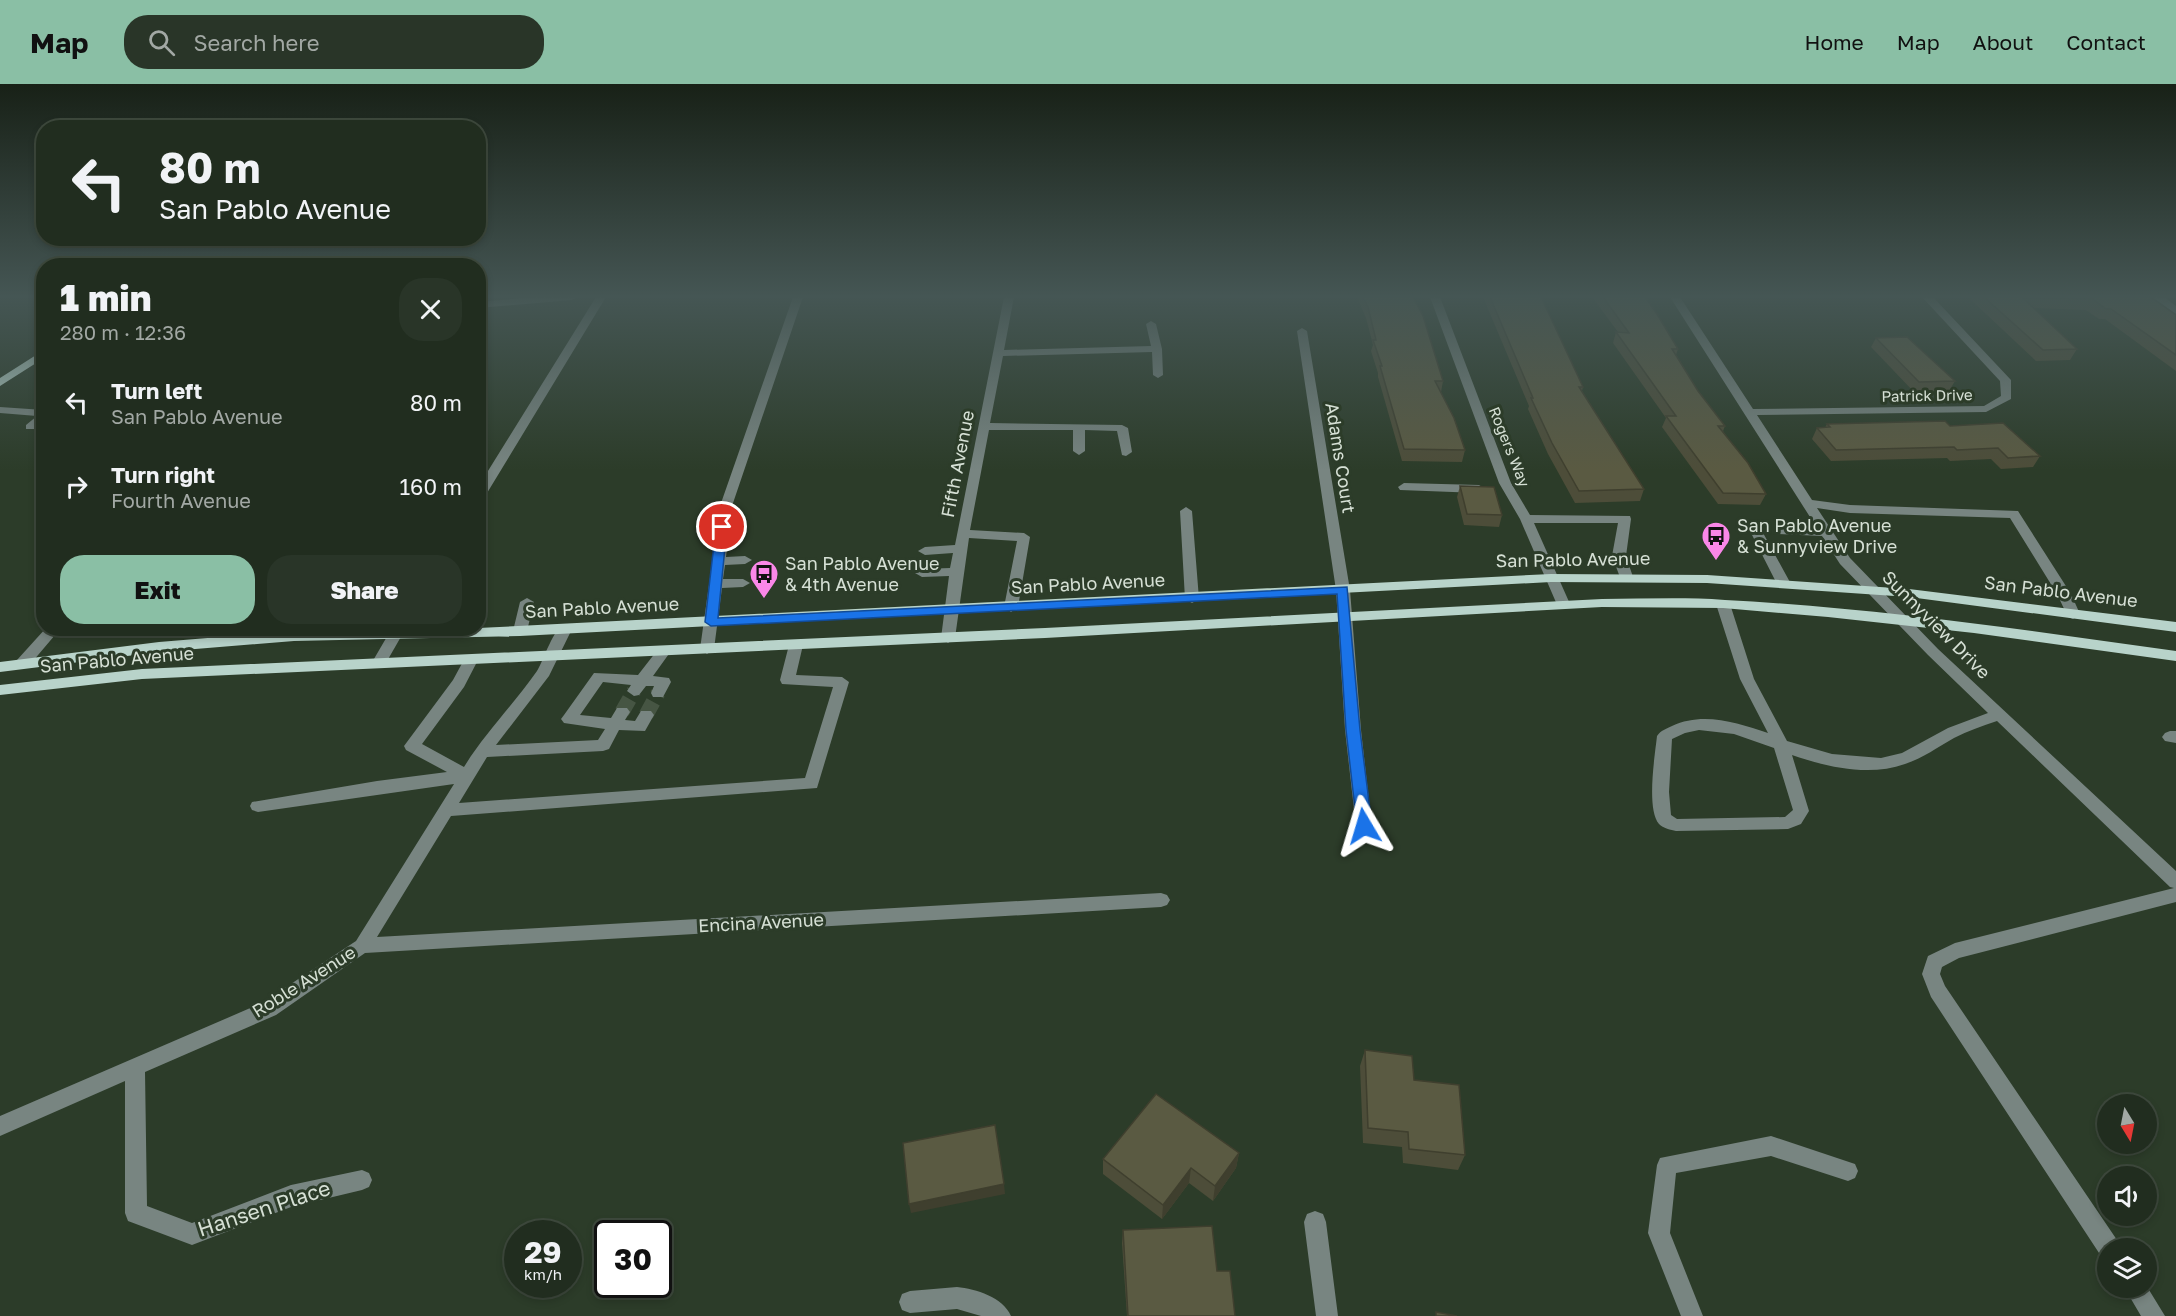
<!DOCTYPE html>
<html lang="en">
<head>
<meta charset="utf-8">
<style>
  :root { --surface:#212d1f; --page:#293528; --text:#f1f3f6; --muted:#a2a8a4; --line:#3e493d; --accent:#8abfa5 }
  body { margin:0; font-family:"Golos Text",sans-serif; background:var(--page); color:var(--text); height:100vh; display:flex; flex-direction:column; font-size:22px; white-space:nowrap }
  * { box-sizing:border-box; margin:0 }
  p { font-size:20px; color:var(--muted) }
  .icon { flex:none; width:33px; height:33px; fill:none; stroke:currentColor; stroke-width:2; stroke-linecap:round; stroke-linejoin:round }
  .map { position:relative; flex:1; overflow:hidden }
  .panel { position:absolute; left:36px; top:174px; width:450px; height:378px; display:flex; flex-direction:column; background:var(--surface); border-radius:24px; box-shadow:0 3px 9px #0003,0 0 0 2px var(--line) }
  .panel>* { flex:none }
  .banner { position:absolute; left:36px; top:36px; width:450px; height:126px; border-radius:24px; box-shadow:0 3px 9px #0003,0 0 0 2px var(--line); background:#212d1f; color:var(--text); overflow:hidden }
  .needle { width:39px; rotate:170deg }
  .tools { position:absolute; left:2097px; top:1010px; display:grid; gap:12px }
  .tools a { display:grid; place-items:center; width:60px; height:60px; border-radius:50%; background:var(--surface); box-shadow:0 3px 9px #0003,0 0 0 2px var(--line); font-size:30px }
  .speed { position:absolute; left:504px; top:1136px; display:flex; gap:12px; font-size:30px; font-weight:700; text-align:center }
  .speed>* { display:grid; place-content:center; width:78px; height:78px; border-radius:50%; background:var(--surface); box-shadow:0 3px 9px #0003,0 0 0 2px var(--line); line-height:1 }
  .speed small { font-size:15px; font-weight:400 }
  .speed .limit { border:3px solid #111; border-radius:9px; background:#fff; color:#111 }
  .pin { position:absolute; display:grid; place-items:center; width:51px; height:51px; color:#fff; margin:-26px; border:3px solid #fff; border-radius:50%; box-shadow:0 2px 6px #0007 }
  .me { position:absolute; width:66px; margin:-33px; rotate:353deg; stroke-linejoin:round; filter:drop-shadow(0 0 4px #0008) }
  .turn { display:flex; align-items:center; gap:21px; height:126px; padding:0 24px; font-size:27px }
  .turn .icon { width:78px; height:78px; stroke-width:2.5 }
  .turn b { display:block; font-size:42px; line-height:51px }
  .round { display:grid; place-items:center; flex:none; width:63px; height:63px; border-radius:24px; background:var(--page) }
  .headline { display:flex; align-items:center; justify-content:space-between; height:102px; padding:0 24px }
  h1 { font-size:36px; font-weight:800; line-height:45px }
  .button { display:flex; gap:12px; margin-top:auto; padding:12px 24px }
  .button a { flex:1; height:69px; border-radius:24px; background:var(--accent); color:#111; font-size:24px; font-weight:800; line-height:69px; text-align:center }
  .button a+a { background:var(--page); color:var(--text) }
  ul { padding:0; list-style:none }
  li { display:flex; align-items:center; gap:18px; height:84px; padding:0 24px }
  li div { flex:1 }
  li b { display:block; font-size:22px }
  li em { font-style:normal }
  header { display:flex; align-items:center; gap:36px; box-sizing:border-box; height:84px; padding:0 30px; background:var(--accent); color:#111 }
  header strong { font-size:28px }
  nav { display:flex; gap:33px; margin-inline-start:auto; font-size:21px }
  .search { width:420px; height:54px; background:var(--page); display:flex; align-items:center; gap:15px; box-sizing:border-box; padding:0 21px; border-radius:24px; color:var(--muted); font-size:22px }
  .map>svg:first-child { display:block }
  .lines { fill:none; stroke-linecap:round; stroke-linejoin:round }
  .minor-tunnel { stroke:#465543; stroke-width:15; stroke-dasharray:15 8; stroke-linecap:butt }
  .minor { fill:#788581; fill-rule:evenodd }
  .major { fill:#b8d3ca; fill-rule:evenodd }
  .wall { fill:#4d4d39 }
  .shaded-wall { fill:#3f3f2e }
  .building { fill:#5a5a42; stroke:#3f3f2e; stroke-width:1.5 }
  .route { fill:#1a73e8; stroke:#114b97; stroke-width:1.5 }
  .labels { text-anchor:middle; stroke-width:6; stroke-linejoin:round; paint-order:stroke }
  .far-street-label { font-size:15px; fill:#d6e0d5; stroke:#2c3c29 }
  .street-label { font-size:18px; fill:#d6e0d5; stroke:#2c3c29 }
  .poi-label { font-size:18px; fill:#d6e0d5; stroke:#2c3c29; text-anchor:start }
  .near-street-label { font-size:21px; fill:#d6e0d5; stroke:#2c3c29 }
</style>
</head>
<body>
<header>
<strong>Map</strong>
<div class="search"><svg class="icon" aria-label="search" viewBox="0 0 24 24"><circle cx="10" cy="10" r="6"/><path d="M15 15l6 6"/></svg>Search here</div>
<nav><a>Home</a><a>Map</a><a>About</a><a>Contact</a></nav>
</header>
<div class="map">
<svg width="2176" height="1232" viewBox="0 0 2176 1232">
  <rect width="100%" height="100%" fill="#2c3c29"/>
  <g class="lines">
    <path class="minor-tunnel" d="M 622,628 L 634,607
      M 646,631 L 658,609"/>
    <path class="minor" d="M 535,213 L 577,213 L 572,216 L 478,224 L 478,218 Z
      M 596,213 L 606,213 L 484,414 L 478,418 L 478,403 Z
      M 793,213 L 803,213 L 732,422 L 726,473 L 745,472 L 752,476 L 745,480 L 725,481 L 723,495 L 743,495 L 750,499 L 743,503 L 722,504 L 714,565 L 707,570 L 700,565 L 720,422 Z
      M 1004,213 L 1014,213 L 1004,266 L 1151,262 L 1146,240 L 1151,237 L 1156,240 L 1162,265 L 1163,291 L 1158,294 L 1153,291 L 1152,268 L 1003,272 L 990,339 L 1122,341 L 1128,344 L 1132,368 L 1126,372 L 1122,371 L 1117,347 L 1085,346 L 1085,367 L 1079,371 L 1073,367 L 1073,346 L 989,346 L 970,446 L 1024,449 L 1030,453 L 1018,523 L 1011,528 L 1004,523 L 1017,457 L 969,454 L 955,554 L 948,559 L 941,554 L 949,492 L 922,493 L 915,489 L 922,485 L 950,484 L 953,469 L 925,471 L 918,467 L 925,463 L 955,461 Z
      M 1430,213 L 1440,213 L 1511,399 L 1530,431 L 1630,432 L 1631,435 L 1626,472 L 1633,493 L 1631,496 L 1621,496 L 1612,472 L 1618,439 L 1534,439 L 1570,520 L 1563,524 L 1558,523 L 1520,435 L 1499,399 Z
      M 1670,213 L 1680,213 L 1753,325 L 1984,322 L 2001,312 L 2000,297 L 1922,213 L 1933,213 L 2011,296 L 2011,315 L 1986,328 L 1757,331 L 1812,416 L 1850,421 L 2018,427 L 2071,510 L 2080,530 L 2073,535 L 2068,533 L 2057,510 L 2010,434 L 1850,429 L 1817,424 L 1850,474 L 1938,565 L 2176,787 L 2176,818 L 1959,874 L 1942,883 L 1940,890 L 1945,902 L 2117,1156 L 2120,1164 L 2108,1164 L 2108,1174 L 2101,1172 L 1931,913 L 1922,890 L 1928,872 L 1955,859 L 2174,804 L 2170,803 L 1997,637 C 1982,642 1968,647 1954,654 C 1938,663 1923,674 1905,680 C 1869,693 1827,683 1792,671 L 1809,727 L 1801,740 L 1788,745 L 1676,747 C 1671,746 1663,744 1659,740 C 1646,725 1655,671 1657,652 C 1661,646 1666,645 1672,642 C 1703,627 1738,639 1768,649 L 1740,595 L 1716,520 L 1718,517 L 1723,516 L 1730,520 L 1754,595 L 1787,657 L 1832,670 L 1881,674 L 1902,669 L 1948,644 L 1988,629 L 1928,571 L 1840,480 L 1822,452 L 1777,450 L 1776,447 L 1777,444 L 1782,443 L 1817,444 ZM 1699,646 L 1734,650 L 1774,664 L 1793,726 L 1785,733 L 1677,735 L 1671,731 L 1669,708 L 1672,655 L 1685,649 Z
      M 2152,213 L 2164,213 L 2176,222 L 2176,230 Z
      M 1302,244 L 1307,247 L 1350,506 L 1361,646 L 1372,743 L 1370,748 L 1364,749 L 1358,748 L 1356,743 L 1345,646 L 1336,506 L 1297,247 Z
      M 0,323 L 44,326 L 44,338 L 34,345 L 26,345 L 26,341 L 37,332 L 0,329 Z
      M 1404,399 L 1479,401 L 1485,405 L 1479,409 L 1400,406 L 1398,403 Z
      M 1186,423 L 1192,427 L 1199,515 L 1192,519 L 1185,515 L 1180,427 Z
      M 1756,443 L 1762,447 L 1791,500 L 1789,503 L 1784,504 L 1777,500 L 1750,447 Z
      M 527,514 L 534,518 L 527,547 L 520,552 L 513,547 L 520,518 Z
      M 565,540 L 572,545 L 549,592 L 496,661 L 598,656 L 605,645 L 564,639 L 561,635 L 564,631 L 594,589 L 638,591 L 659,564 L 664,562 L 671,567 L 653,592 L 669,594 L 671,598 L 663,613 L 653,613 L 651,609 L 654,602 L 646,602 L 639,611 L 634,612 L 627,607 L 631,601 L 603,598 L 580,631 L 611,634 L 617,624 L 627,624 L 630,628 L 625,636 L 635,637 L 641,627 L 651,627 L 654,631 L 645,647 L 619,646 L 609,665 L 603,667 L 487,673 L 459,719 L 805,694 L 833,603 L 782,600 L 780,596 L 789,561 L 796,556 L 803,561 L 796,591 L 842,593 L 849,598 L 817,704 L 451,732 L 377,853 L 1161,809 L 1167,811 L 1170,816 L 1167,821 L 1161,823 L 365,869 L 276,931 L 145,988 L 147,1122 L 192,1139 L 291,1101 L 362,1086 L 369,1089 L 372,1096 L 369,1103 L 362,1106 L 291,1123 L 192,1161 L 128,1137 L 125,1129 L 125,997 L 0,1052 L 0,1032 L 262,919 L 356,857 L 454,700 L 258,728 L 252,726 L 250,722 L 252,718 L 377,697 L 447,688 L 406,666 L 404,662 L 453,596 L 466,572 L 471,571 L 478,576 L 464,603 L 422,660 L 464,683 C 485,649 514,620 537,587 C 544,576 553,544 565,540 Z
      M 46,544 L 61,544 L 27,584 L 17,584 L 15,580 L 17,576 Z
      M 392,544 L 406,544 L 383,584 L 373,584 L 371,580 Z
      M 2170,647 L 2176,647 L 2176,659 L 2165,657 L 2162,653 L 2165,649 Z
      M 1771,1052 L 1855,1080 L 1858,1087 L 1855,1094 L 1848,1097 L 1771,1072 L 1676,1089 L 1670,1149 L 1703,1232 L 1681,1232 L 1648,1149 L 1657,1081 L 1660,1074 Z
      M 1315,1127 L 1323,1130 L 1326,1138 L 1338,1232 L 1316,1232 L 1304,1138 L 1307,1130 Z
      M 2146,1201 L 2165,1232 L 2141,1232 L 2124,1203 L 2146,1203 Z
      M 957,1203 C 976,1205 1003,1213 1011,1232 L 981,1232 L 957,1225 L 910,1229 L 902,1226 L 899,1218 L 902,1210 L 910,1207 Z"/>
    <path class="major" d="M 44,266 L 44,274 L 0,302 L 0,294 Z
      M 1551,490 L 1707,491 L 1909,505 L 2176,538 L 2176,548 L 1909,513 L 1707,499 L 1551,498 L 520,552 L 294,557 L 159,568 L 0,588 L 0,578 L 159,558 L 294,547 L 478,544 Z
      M 1602,515 C 1643,515 1684,513 1725,516 C 1876,524 2026,546 2176,567 L 2176,577 L 1974,549 L 1828,533 L 1723,524 L 1602,523 L 1045,554 L 142,595 L 0,611 L 0,601 L 142,585 L 1045,544 Z"/>
  </g>
  <path class="wall" d="M 1357,213 L 1414,213 L 1414,215 L 1443,297 L 1441,308 L 1465,366 L 1462,378 L 1402,377 L 1378,293 L 1378,289 L 1371,267 L 1373,261 L 1366,234 Z
    M 1483,213 L 1541,213 L 1583,303 L 1582,307 L 1644,405 L 1640,417 L 1575,419 L 1548,370 L 1528,325 L 1529,322 Z
    M 1592,213 L 1645,213 L 1678,265 L 1676,271 L 1698,307 L 1725,342 L 1723,347 L 1766,410 L 1760,421 L 1718,420 L 1662,343 L 1666,334 L 1613,259 L 1616,248 L 1618,248 Z
    M 1972,213 L 2150,213 L 2176,231 L 2176,287 L 2105,235 L 2099,235 L 2086,226 L 2034,224 L 2077,265 L 2070,276 L 2036,277 L 1971,216 Z
    M 1876,254 L 1955,297 L 1949,307 L 1914,308 L 1871,263 Z
    M 1827,340 L 1950,342 L 2040,372 L 2033,383 L 2001,385 L 1991,375 L 1950,377 L 1947,374 L 1831,377 L 1812,355 L 1817,344 L 1825,344 Z
    M 1460,402 L 1502,431 L 1499,443 L 1464,441 L 1457,413 Z
    M 1365,966 L 1414,996 L 1465,1071 L 1458,1086 L 1403,1079 L 1402,1063 L 1363,1059 L 1360,982 Z
    M 1239,1069 L 1236,1084 L 1213,1117 L 1189,1099 L 1162,1135 L 1103,1090 L 1103,1075 Z
    M 1123,1146 L 1217,1187 L 1235,1232 L 1127,1232 L 1122,1159 Z"/>
  <path class="shaded-wall" d="M 1239,1069 L 1236,1084 L 1213,1117 L 1215,1102 Z
    M 1191,1084 L 1189,1099 L 1162,1135 L 1163,1121 Z
    M 1004,1100 L 1005,1110 L 911,1129 L 909,1120 Z"/>
  <path class="building" d="M 1363,213 L 1413,213 L 1423,232 L 1443,297 L 1435,297 L 1454,334 L 1465,366 L 1404,365 L 1380,282 L 1382,282 L 1373,256 L 1376,256 L 1368,223 Z
    M 1490,213 L 1541,213 L 1583,303 L 1579,303 L 1644,405 L 1579,407 L 1552,359 L 1531,314 L 1533,314 Z
    M 1603,213 L 1645,213 L 1657,230 L 1678,265 L 1672,265 L 1698,307 L 1725,342 L 1718,342 L 1748,379 L 1766,410 L 1723,409 L 1666,332 L 1676,332 L 1616,248 L 1629,249 Z
    M 1984,213 L 2150,213 L 2176,231 L 2176,271 L 2111,225 L 2106,225 L 2093,215 L 2023,214 L 2077,265 L 2043,266 Z
    M 1907,253 L 1955,297 L 1919,298 L 1876,254 Z
    M 1945,337 L 1950,342 L 2003,339 L 2040,372 L 2008,374 L 1998,364 L 1957,366 L 1954,363 L 1836,366 L 1817,344 L 1830,343 L 1827,340 Z
    M 1460,402 L 1494,403 L 1502,431 L 1467,430 Z
    M 1365,966 L 1412,972 L 1414,996 L 1459,1001 L 1465,1071 L 1409,1065 L 1408,1048 L 1368,1044 Z
    M 1156,1010 L 1239,1069 L 1215,1102 L 1191,1084 L 1163,1121 L 1103,1075 Z
    M 995,1041 L 1004,1100 L 909,1120 L 903,1059 Z
    M 1212,1142 L 1217,1187 L 1230,1187 L 1235,1232 L 1128,1232 L 1123,1146 Z
    M 1436,1228 L 1457,1232 L 1436,1232 Z"/>
  <linearGradient id="sky" x2="0" y2="1"><stop stop-color="#182117"/><stop offset="0.55" stop-color="#455654"/><stop offset="1" stop-color="#455654" stop-opacity="0"/></linearGradient>
  <rect width="2176" height="386" fill="url(#sky)"/>
  <path class="route" d="M 722,439 L 727,443 L 718,534 L 1347,503 L 1360,646 L 1372,742 L 1369,747 L 1359,747 L 1357,742 L 1346,646 L 1337,510 L 711,542 L 705,538 L 716,443 Z"/>
  <defs>
    <g id="bus-pin" transform="scale(1.5)"><path d="M0 17L-7.5 6A9.5 9.5 0 1 1 7.5 6Z" fill="#fa87e8" stroke="#2c3c29"/><path d="M-5-6H5V4H4V6H2V4H-2V6H-4V4H-5ZM-3.5-4V0h7V-4ZM-3.5 1.2v1.5H-2V1.2ZM2 1.2v1.5H3.5V1.2Z" fill="#111"/></g>
  </defs>
  <g fill-rule="evenodd">
    <use href="#bus-pin" x="1716" y="452"/>
    <use href="#bus-pin" x="764" y="490"/>
  </g>
  <g class="labels">
    <g class="far-street-label">
      <text transform="translate(1927 312) rotate(-1)" y="5">Patrick Drive</text>
      <text transform="translate(1509 363) rotate(68)" y="5">Rogers Way</text>
    </g>
    <g class="street-label">
      <text transform="translate(1340 374) rotate(81)" y="6">Adams Court</text>
      <text transform="translate(958 380) rotate(-79)" y="6">Fifth Avenue</text>
      <text transform="translate(1573 476) rotate(-1)" y="6">San Pablo Avenue</text>
      <text transform="translate(1088 500) rotate(-3)" y="6">San Pablo Avenue</text>
      <text transform="translate(2061 508) rotate(7)" y="6">San Pablo Avenue</text>
      <text transform="translate(602 524) rotate(-3)" y="6">San Pablo Avenue</text>
      <text transform="translate(1936 541) rotate(45)" y="6">Sunnyview Drive</text>
      <text transform="translate(117 576) rotate(-5)" y="6">San Pablo Avenue</text>
      <text transform="translate(761 839) rotate(-3)" y="6">Encina Avenue</text>
      <text transform="translate(304 898) rotate(-32)" y="6">Roble Avenue</text>
    </g>
    <g class="poi-label">
      <text x="1737" y="448">San Pablo Avenue<tspan x="1737" dy="21">&amp; Sunnyview Drive</tspan></text>
      <text x="785" y="486">San Pablo Avenue<tspan x="785" dy="21">&amp; 4th Avenue</tspan></text>
    </g>
    <g class="near-street-label">
      <text transform="translate(264 1125) rotate(-18)" y="7">Hansen Place</text>
    </g>
  </g>
</svg>
<div class="tools">
<a><svg class="needle" viewBox="-14 -14 28 28"><path d="M0-13l5 13h-10z" fill="#e53935"/><path d="M0 13l5-13h-10z" fill="#a2a8a4"/></svg></a>
<a><svg class="icon" aria-label="sound" viewBox="0 0 24 24"><path d="M4 9h4l5-4v14l-5-4H4zM17 9q2 3 0 6"/></svg></a>
<a><svg class="icon" aria-label="layers" viewBox="0 0 24 24"><path d="M12 4l9 5-9 5-9-5zM3 14l9 5 9-5"/></svg></a>
</div>
<div class="speed"><div>29<small>km/h</small></div><div class="limit">30</div></div>
<div class="pin" style="left:722px;top:443px;background:#d93025"><svg class="icon" aria-label="arrive" viewBox="0 0 24 24"><path d="M6 21V4h12l-3 4 3 4H6"/></svg></div>
<svg class="me" style="left:1364px;top:742px" viewBox="-20 -20 40 40"><path d="M0-17L14 15 0 8-14 15z" fill="#1a73e8" stroke="#fff" stroke-width="4"/></svg>
<div class="banner">
<div class="turn"><svg class="icon" aria-label="left" viewBox="0 0 24 24"><path d="M17 20v-9H6M10 6l-5 5 5 5"/></svg><div><b>80 m</b>San Pablo Avenue</div></div>
</div>
<section class="panel">
<div class="headline"><div><h1>1 min</h1><p>280 m · 12:36</p></div><a class="round"><svg class="icon" aria-label="close" viewBox="0 0 24 24"><path d="M6 6l12 12M18 6L6 18"/></svg></a></div>
<ul>
<li><svg class="icon" aria-label="left" viewBox="0 0 24 24"><path d="M17 20v-9H6M10 6l-5 5 5 5"/></svg><div><b>Turn left</b><p>San Pablo Avenue</p></div><em>80 m</em></li>
<li><svg class="icon" aria-label="right" viewBox="0 0 24 24"><path d="M7 20v-9h11M14 6l5 5-5 5"/></svg><div><b>Turn right</b><p>Fourth Avenue</p></div><em>160 m</em></li>
</ul>
<div class="button"><a>Exit</a><a>Share</a></div>
</section>
</div>
</body>
</html>
